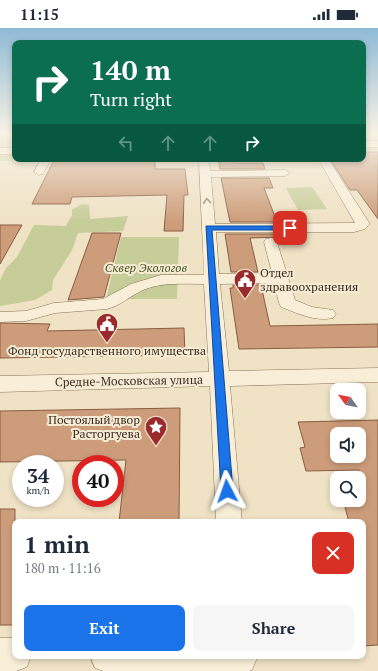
<!DOCTYPE html>
<html lang="en">
<head>
<meta charset="utf-8">
<style>
  :root { --surface:#fff; --page:#f6f6f7; --text:#1f2937; --muted:#747a83; --accent:#1a73e8 }
  body { margin:0; font-family:"PT Serif",serif; background:var(--page); color:var(--text); height:100vh; display:flex; flex-direction:column; font-size:15px; white-space:nowrap }
  * { box-sizing:border-box; margin:0 }
  p { font-size:13px; color:var(--muted) }
  .icon { flex:none; width:22px; height:22px; fill:none; stroke:currentColor; stroke-width:2; stroke-linecap:round; stroke-linejoin:round }
  .map { position:relative; flex:1; overflow:hidden }
  .panel { position:absolute; left:12px; top:491px; width:354px; height:140px; display:flex; flex-direction:column; background:var(--surface); border-radius:8px; box-shadow:0 2px 6px #0003 }
  .panel>* { flex:none }
  .top-card { position:absolute; left:12px; top:12px; width:354px; height:122px; border-radius:8px; box-shadow:0 2px 6px #0003; background:#0b6e4f; color:#fff; overflow:hidden }
  .needle { width:26px; rotate:303deg }
  .controls { position:absolute; left:330px; top:355px; display:grid; gap:8px }
  .controls a { display:grid; place-items:center; width:36px; height:36px; border-radius:8px; background:var(--surface); box-shadow:0 2px 6px #0003; font-size:20px }
  .speed { position:absolute; left:12px; top:427px; display:flex; gap:8px; font-size:20px; font-weight:700; text-align:center }
  .speed>* { display:grid; place-content:center; width:52px; height:52px; border-radius:50%; background:var(--surface); box-shadow:0 2px 6px #0003; line-height:1 }
  .speed small { font-size:10px; font-weight:400 }
  .speed .limit { border:6px solid #d22; background:#fff; color:#111 }
  .pin { position:absolute; display:grid; place-items:center; width:34px; height:34px; color:#fff; margin:-17px; border-radius:8px; box-shadow:0 2px 6px #0006 }
  .me { position:absolute; width:44px; margin:-22px; rotate:356deg; stroke-linejoin:round; filter:drop-shadow(0 0 3px #0008) }
  .turn { display:flex; align-items:center; gap:14px; height:84px; padding:0 12px; font-size:18px }
  .turn .icon { width:52px; height:52px; stroke-width:2.5 }
  .turn b { display:block; font-size:28px; line-height:34px }
  .lanes { display:flex; align-items:center; height:38px; padding:0 12px; background:#0003; justify-content:center; gap:20px; direction:ltr }
  .lanes .off { opacity:.35 }
  .round { display:grid; place-items:center; flex:none; width:42px; height:42px; border-radius:8px; background:var(--page) }
  .summary { display:flex; align-items:center; justify-content:space-between; height:68px; padding:0 12px }
  h1 { font-size:24px; font-weight:800; line-height:30px }
  .cta { display:flex; gap:8px; margin-top:auto; padding:8px 12px }
  .cta a { flex:1; height:46px; border-radius:8px; background:var(--accent); color:#fff; font-size:16px; font-weight:800; line-height:46px; text-align:center }
  .cta a+a { background:var(--page); color:var(--text) }
  .status { display:flex; justify-content:space-between; align-items:center; height:28px; padding:0 20px; background:var(--surface); direction:ltr }
  .status svg { height:11px; fill:currentColor }
  .map>svg:first-child { display:block }
  .green { fill:#c7cd99 }
  .building { fill:#cd9d7b; stroke:#895d40; fill-rule:evenodd }
  .lines { fill:none; stroke-linecap:round; stroke-linejoin:round }
  .minor-casing { stroke:#8a745b; stroke-width:1 }
  .minor { fill:#f9efd8; fill-rule:evenodd }
  .oneway { stroke:#9a8e7c }
  .route { fill:#1a73e8; stroke:#114b97 }
  .labels { text-anchor:middle; stroke-width:4; stroke-linejoin:round; paint-order:stroke }
  .park-label { font-size:12px; font-style:italic; fill:#4a5625; stroke:#f6ecd5 }
  .poi-label { font-size:12px; fill:#3a2c1f; stroke:#f6ecd5; text-anchor:start }
  .street-label { font-size:12px; fill:#3a2c1f; stroke:#f6ecd5 }
</style>
</head>
<body>
<div class="status"><b>11:15</b><svg viewBox="0 0 49 12"><path d="M0 12V9h3v3zM5 12V6h3v6zM10 12V3h3v9zM15 12V0h3v12zM26 1h20v11H26zM47 4h2v5h-2z"/></svg></div>
<div class="map">
<svg width="378" height="643" viewBox="0 0 378 643">
  <rect width="100%" height="100%" fill="#efe2c5"/>
  <path class="green" d="M 0,104 L 3,104 L 2,111 L 15,111 L 15,131 L 50,132 L 0,133 Z
    M 363,104 L 378,104 L 378,118 L 375,118 L 378,122 L 363,123 Z
    M 312,159 L 327,181 L 298,182 L 286,160 Z
    M 83,176 L 89,177 L 90,191 L 128,188 L 123,203 L 78,205 L 72,222 L 53,252 L 52,262 L 35,272 L 0,278 L 0,252 L 6,240 L 17,229 L 34,197 L 66,198 L 72,187 L 72,181 Z
    M 121,209 L 179,209 L 177,271 L 106,271 Z"/>
  <path class="building" d="M 363,124 L 378,124 L 378,191 L 357,162 L 350,162 L 331,133 L 328,131 L 363,131 Z
    M 61,131 L 155,131 L 155,141 L 185,141 L 188,167 L 184,167 L 183,203 L 164,203 L 167,167 L 72,169 L 70,176 L 32,176 L 54,132 Z
    M 218,131 L 232,131 L 234,135 L 263,135 L 265,141 L 220,141 Z
    M 221,150 L 269,150 L 273,160 L 264,160 L 277,194 L 230,194 Z
    M 0,197 L 22,197 L 0,236 Z
    M 92,205 L 121,205 L 104,269 L 68,272 Z
    M 225,206 L 281,206 L 282,209 L 250,210 L 258,244 L 231,244 Z
    M 233,257 L 261,257 L 270,298 L 378,296 L 378,319 L 239,321 L 230,260 L 233,260 Z
    M 0,295 L 50,296 L 47,303 L 184,300 L 185,327 L 0,330 Z
    M 180,380 L 179,494 L 119,494 L 126,432 L 0,434 L 0,383 Z
    M 378,392 L 378,617 L 363,618 L 363,494 L 349,494 L 343,472 L 359,472 L 359,442 L 306,443 L 300,420 L 305,419 L 298,394 ZM 337,406 L 359,406 L 359,428 L 337,428 Z
    M 0,481 L 15,481 L 15,597 L 0,597 Z"/>
  <g class="lines">
    <g class="minor-casing">
      <path id="minor" d="M 378,113 L 378,119 L 363,120 L 363,114 Z
        M 0,120 L 15,120 L 15,126 L 0,126 Z
        M 41,131 L 51,131 L 43,146 L 39,147 L 34,144 Z
        M 199,131 L 209,131 L 210,143 L 285,142 L 290,145 L 285,148 L 211,149 L 215,196 L 355,195 L 320,134 L 321,132 L 325,131 L 330,134 L 370,196 L 365,201 L 354,204 L 216,204 L 219,246 L 272,245 L 264,214 L 266,211 L 271,210 L 276,211 L 295,272 L 312,279 L 333,282 L 336,286 L 333,290 C 315,294 297,285 281,279 L 279,275 L 274,255 L 220,256 L 229,343 L 378,340 L 378,354 L 230,358 L 242,494 L 216,494 L 210,358 L 0,364 L 0,348 L 209,344 L 204,256 C 184,256 162,254 143,262 C 130,268 120,278 107,281 L 55,285 L 26,293 L 0,294 L 0,284 L 26,283 L 54,275 L 103,271 L 131,256 L 161,247 L 204,247 Z
        M 0,610 L 15,610 L 15,628 L 31,628 L 27,639 L 16,643 L 0,643 Z
        M 90,628 L 256,628 L 257,630 L 252,642 L 249,643 L 103,643 L 95,640 Z"/>
    </g>
    <use href="#minor" class="minor"/>
  </g>
  <defs><path id="oneway-chevron" d="M-2-3.5L2.5 0L-2 3.5" fill="none" stroke-width="1.6" stroke-linecap="round" stroke-linejoin="round"/></defs>
  <use class="oneway" href="#oneway-chevron" transform="translate(207 173) rotate(-94)"/>
  <linearGradient id="sky" x2="0" y2="1"><stop stop-color="#8ebad6"/><stop offset="0.54" stop-color="#f8f2e5"/><stop offset="1" stop-color="#f8f2e5" stop-opacity="0"/></linearGradient>
  <rect width="378" height="194" fill="url(#sky)"/>
  <path class="route" d="M 206,198 L 290,198 L 293,200 L 290,202 L 212,202 L 233,463 L 231,467 L 227,469 L 222,467 L 221,463 Z"/>
  <defs>
    <g id="civic-pin" transform="scale(1.15)"><path d="M0 17L-7.5 6A9.5 9.5 0 1 1 7.5 6Z" fill="#9a2a2b" stroke="#f6ecd5"/><path d="M-.6-6.5H3V-4.5H.6V-3L4-1V1h2V6H-6V1h2V-1L-.6-3ZM-1.2 2.5V6h2.4V2.5Z" fill="#fff"/></g>
    <g id="sight-pin" transform="scale(1.15)"><path d="M0 17L-7.5 6A9.5 9.5 0 1 1 7.5 6Z" fill="#9a2a2b" stroke="#f6ecd5"/><path d="M0-6L1.8-2.2L6-1.7L2.9 1.2L3.7 5.4L0 3.3L-3.7 5.4L-2.9 1.2L-6-1.7L-1.8-2.2Z" fill="#fff"/></g>
  </defs>
  <g fill-rule="evenodd">
    <use href="#civic-pin" x="245" y="252"/>
    <use href="#civic-pin" x="107" y="296"/>
    <use href="#sight-pin" x="156" y="399"/>
  </g>
  <g class="labels">
    <g class="park-label">
      <text x="146" y="244">Сквер Экологов</text>
    </g>
    <g class="poi-label">
      <text x="260" y="249">Отдел<tspan x="260" dy="14">здравоохранения</tspan></text>
      <text x="107" y="327" text-anchor="middle">Фонд государственного имущества</text>
      <text x="140" y="396" text-anchor="end">Постоялый двор<tspan x="140" dy="14">Расторгуева</tspan></text>
    </g>
    <g class="street-label">
      <text transform="translate(129 353) rotate(-1)" y="4">Средне-Московская улица</text>
    </g>
  </g>
</svg>
<div class="controls">
<a><svg class="needle" viewBox="-14 -14 28 28"><path d="M0-13l5 13h-10z" fill="#e53935"/><path d="M0 13l5-13h-10z" fill="#747a83"/></svg></a>
<a><svg class="icon" aria-label="sound" viewBox="0 0 24 24"><path d="M4 9h4l5-4v14l-5-4H4zM17 9q2 3 0 6"/></svg></a>
<a><svg class="icon" aria-label="search" viewBox="0 0 24 24"><circle cx="10" cy="10" r="6"/><path d="M15 15l6 6"/></svg></a>
</div>
<div class="speed"><div>34<small>km/h</small></div><div class="limit">40</div></div>
<div class="pin" style="left:290px;top:200px;background:#d93025"><svg class="icon" aria-label="arrive" viewBox="0 0 24 24"><path d="M6 21V4h12l-3 4 3 4H6"/></svg></div>
<svg class="me" style="left:227px;top:463px" viewBox="-20 -20 40 40"><path d="M0-17L14 15 0 8-14 15z" fill="#1a73e8" stroke="#fff" stroke-width="4"/></svg>
<div class="top-card">
<div class="turn"><svg class="icon" aria-label="right" viewBox="0 0 24 24"><path d="M7 20v-9h11M14 6l5 5-5 5"/></svg><div><b>140 m</b>Turn right</div></div>
<div class="lanes"><svg class="icon off" aria-label="left" viewBox="0 0 24 24"><path d="M17 20v-9H6M10 6l-5 5 5 5"/></svg><svg class="icon off" aria-label="ahead" viewBox="0 0 24 24"><path d="M12 20V5M6 11l6-6 6 6"/></svg><svg class="icon off" aria-label="ahead" viewBox="0 0 24 24"><path d="M12 20V5M6 11l6-6 6 6"/></svg><svg class="icon" aria-label="right" viewBox="0 0 24 24"><path d="M7 20v-9h11M14 6l5 5-5 5"/></svg></div>
</div>
<section class="panel">
<div class="summary"><div><h1>1 min</h1><p>180 m · 11:16</p></div><a class="round" style="background:#d93025;color:#fff"><svg class="icon" aria-label="close" viewBox="0 0 24 24"><path d="M6 6l12 12M18 6L6 18"/></svg></a></div>
<div class="cta"><a>Exit</a><a>Share</a></div>
</section>
</div>
</body>
</html>
